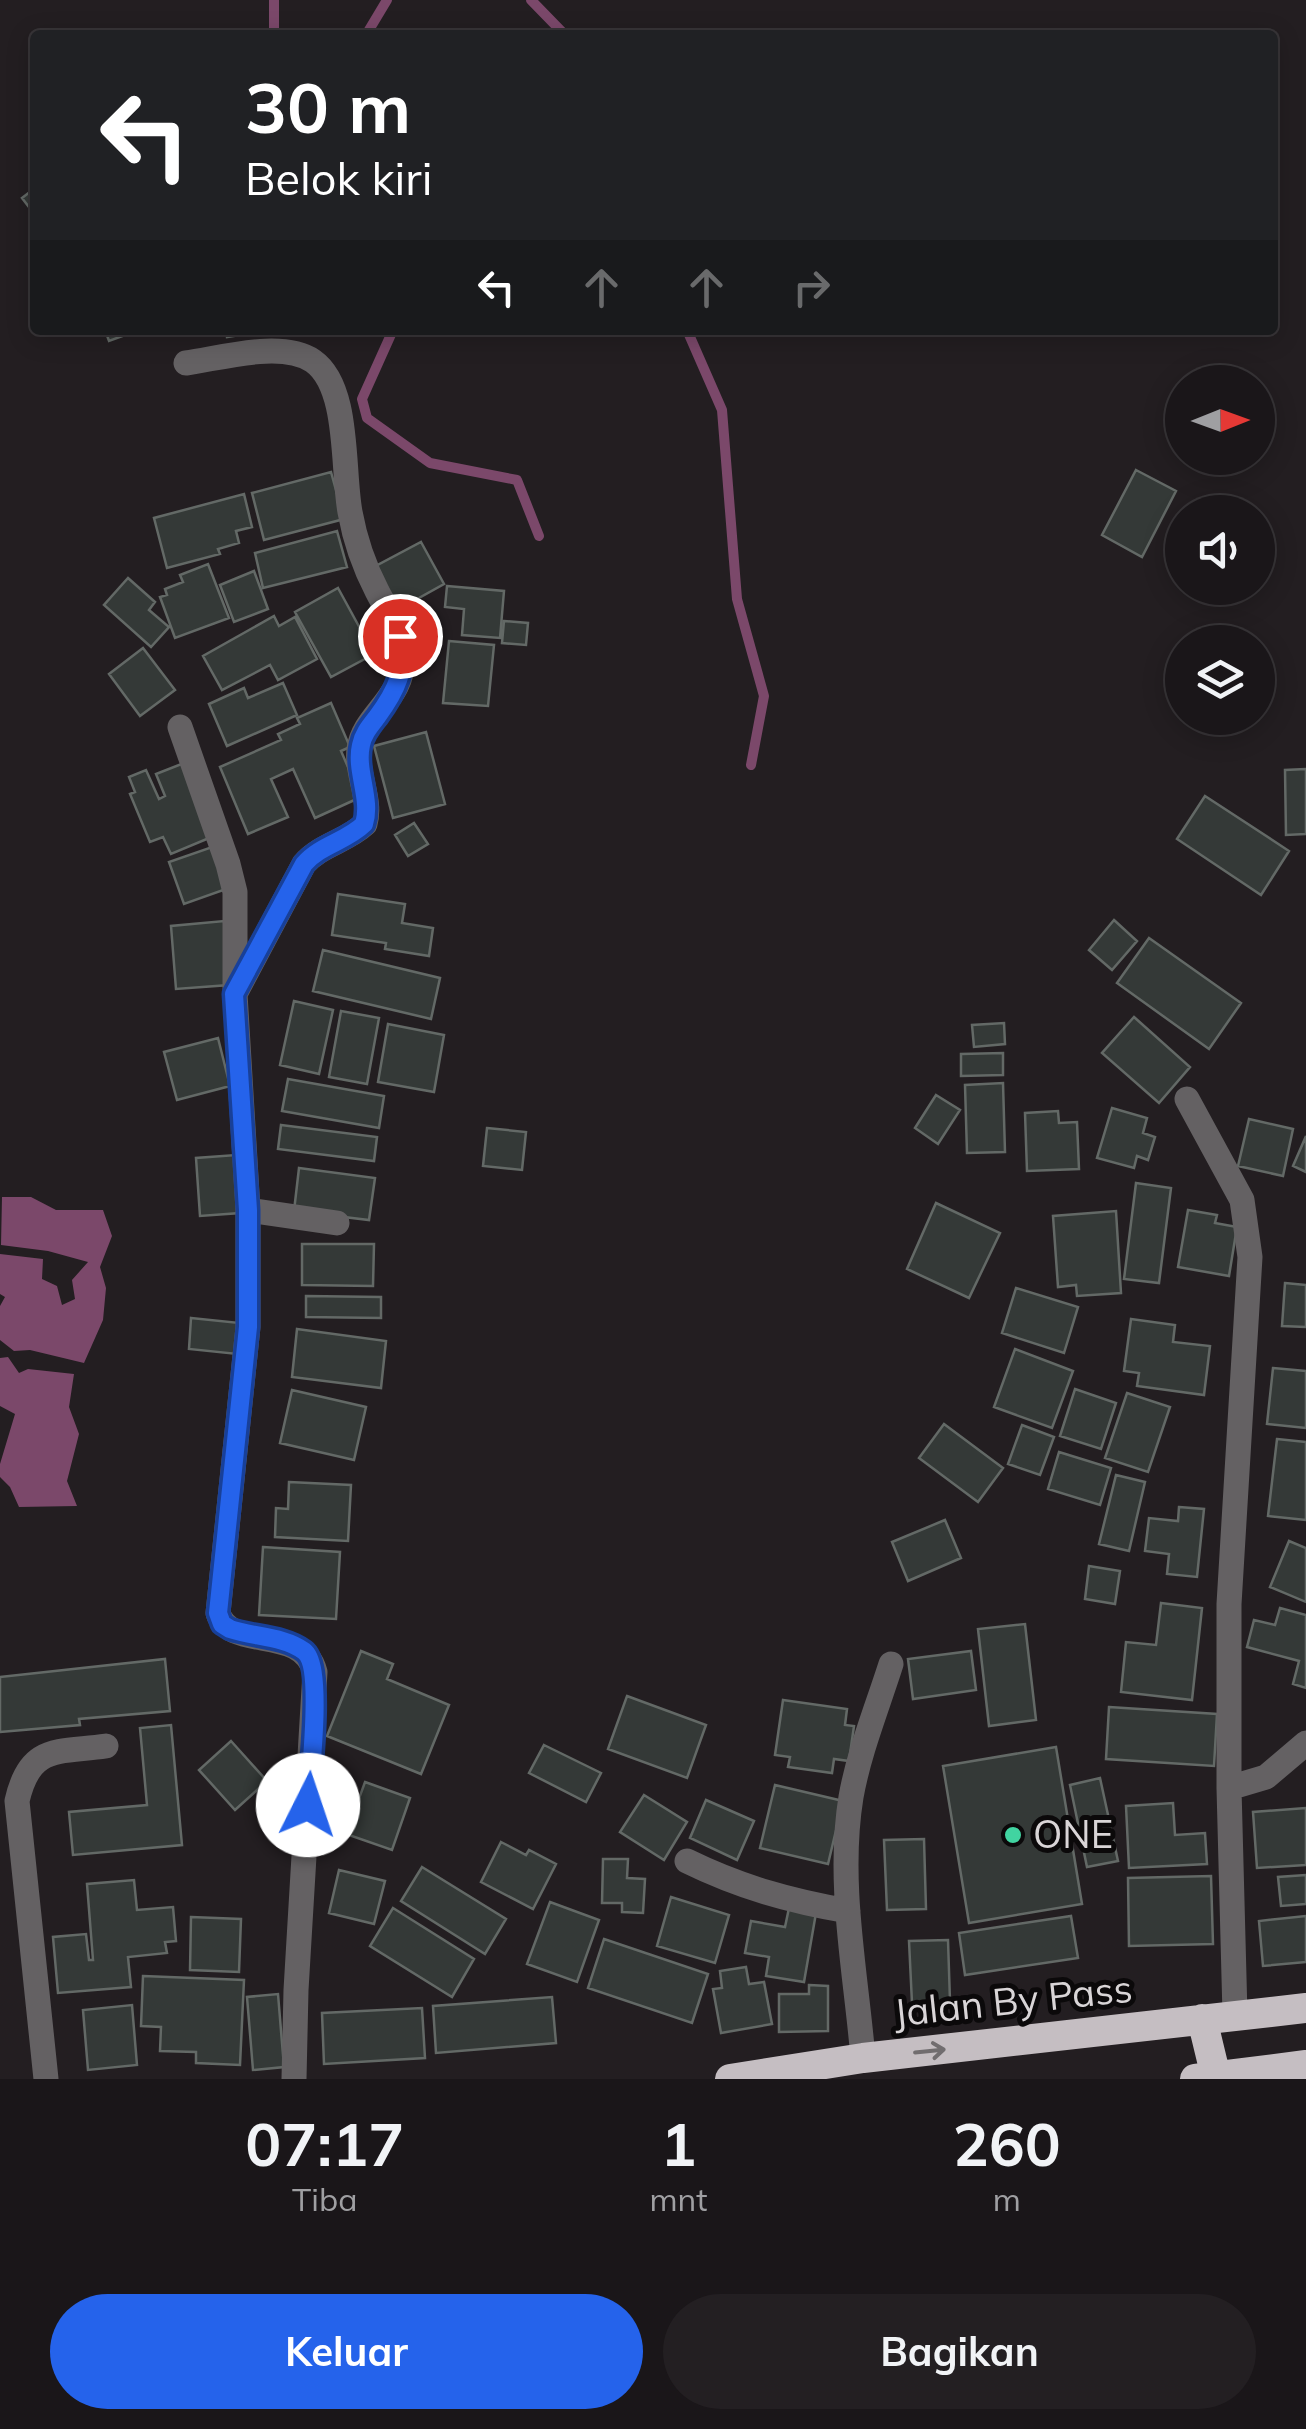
<!DOCTYPE html>
<html lang="id">
<head>
<meta charset="utf-8">
<style>
  :root { --surface:#1a1619; --page:#231f22; --text:#f1f3f6; --muted:#9f9fa2; --line:#383538; --accent:#2563eb }
  body { margin:0; font-family:Mulish,sans-serif; background:var(--page); color:var(--text); height:100vh; display:flex; flex-direction:column; font-size:38px; white-space:nowrap }
  * { box-sizing:border-box; margin:0 }
  p { font-size:32px; color:var(--muted) }
  .icon { flex:none; width:55px; height:55px; fill:none; stroke:currentColor; stroke-width:2; stroke-linecap:round; stroke-linejoin:round }
  .map { position:relative; height:2079px; overflow:hidden }
  .drawer { display:flex; flex-direction:column; background:var(--surface); flex:1 }
  .drawer>* { flex:none }
  .hud { position:absolute; left:30px; top:30px; width:1248px; height:305px; border-radius:10px; box-shadow:0 5px 25px #0003,0 0 0 2px var(--line); background:#202124; color:#fff; overflow:hidden }
  .needle { width:65px; rotate:89deg }
  .fabs { position:absolute; left:1165px; top:365px; display:grid; gap:20px }
  .fabs a { display:grid; place-items:center; width:110px; height:110px; border-radius:50%; background:var(--surface); box-shadow:0 5px 25px #0003,0 0 0 2px var(--line); font-size:50px }
  .pin { position:absolute; display:grid; place-items:center; width:85px; height:85px; color:#fff; margin:-42px; border:5px solid #fff; border-radius:50%; box-shadow:0 2px 10px #0007 }
  .me { position:absolute; width:110px; margin:-55px; rotate:4deg; stroke-linejoin:round; filter:drop-shadow(0 0 8px #0008) }
  .turn { display:flex; align-items:center; gap:35px; height:210px; padding:0 50px; font-size:45px }
  .turn .icon { width:130px; height:130px; stroke-width:2.5 }
  .turn b { display:block; font-size:70px; line-height:85px }
  .lanes { display:flex; align-items:center; height:95px; padding:0 50px; background:#0003; justify-content:center; gap:50px; direction:ltr }
  .lanes .off { opacity:.35 }
  .eta { display:flex; justify-content:space-evenly; align-items:center; height:170px; text-align:center }
  .eta b { font-size:60px; font-weight:700; line-height:70px }
  .primary-button { display:flex; gap:20px; margin-top:auto; padding:20px 50px }
  .primary-button a { flex:1; height:115px; border-radius:60px; background:var(--accent); color:#fff; font-size:40px; font-weight:700; line-height:115px; text-align:center }
  .primary-button a+a { background:var(--page); color:var(--text) }
  .map>svg:first-child { display:block }
  .water { fill:#7b486a }
  .lines { fill:none; stroke-linecap:round; stroke-linejoin:round }
  .stream { stroke:#7b486a; stroke-width:10 }
  .building { fill:#343937; stroke:#636966; stroke-width:2.5 }
  .minor { stroke:#646163; stroke-width:25 }
  .highway { stroke:#c5bec2; stroke-width:30 }
  .oneway { stroke:#716d6f }
  .route-casing { stroke:#184099; stroke-width:25 }
  .route { stroke:#2563eb; stroke-width:18 }
  .poi-dot { fill:#41d4a1; stroke:#0b090a; stroke-width:4 }
  .labels { text-anchor:middle; stroke-width:10; stroke-linejoin:round; paint-order:stroke }
  .poi-label { font-size:38px; fill:#d9d5d7; stroke:#0b090a; text-anchor:start }
  .street-label { font-size:38px; fill:#d9d5d7; stroke:#0b090a }
</style>
</head>
<body>
<div class="map">
<svg width="1306" height="2079" viewBox="0 0 1306 2079">
  <rect width="100%" height="100%" fill="#231e21"/>
  <path class="water" d="M 2,1197 L 31,1197 L 56,1210 L 103,1210 L 112,1236 L 100,1267 L 106,1288 L 103,1320 L 84,1363 L 30,1350 L 14,1351 L 0,1340 L 0,1306 L 5,1297 L 0,1294 L 0,1254 L 43,1259 L 42,1279 L 57,1286 L 62,1305 L 75,1299 L 72,1280 L 88,1262 L 48,1251 L 1,1245 Z
    M 8,1357 L 19,1373 L 28,1369 L 74,1374 L 69,1407 L 79,1434 L 67,1481 L 77,1506 L 19,1507 L 10,1487 L 0,1477 L 0,1464 L 15,1414 L 0,1406 L 0,1358 Z"/>
  <g class="lines">
    <path class="stream" d="M 274,0 L 274,35
      M 531,0 L 565,35
      M 366,35 L 387,0
      M 393,330 L 362,399 L 367,418 L 430,463 L 517,480 L 539,536
      M 687,330 L 722,410 L 737,599 L 764,696 L 751,765"/>
  </g>
  <path class="building" d="M 35,188 L 35,215 L 22,198 Z
    M 105,330 L 139,330 L 109,341 Z
    M 226,330 L 271,330 L 227,337 Z
    M 1136,470 L 1176,491 L 1142,557 L 1102,535 Z
    M 331,472 L 344,519 L 264,540 L 252,493 Z
    M 244,494 L 252,527 L 236,531 L 239,543 L 218,549 L 220,554 L 167,568 L 154,518 Z
    M 337,531 L 347,567 L 263,588 L 255,553 Z
    M 421,542 L 444,584 L 399,609 L 372,568 Z
    M 208,564 L 229,618 L 175,638 L 160,597 L 167,595 L 165,589 L 183,582 L 180,575 Z
    M 254,571 L 268,609 L 234,622 L 220,585 Z
    M 128,578 L 155,602 L 149,610 L 169,627 L 151,647 L 104,605 Z
    M 447,586 L 504,591 L 500,638 L 462,635 L 464,609 L 445,607 Z
    M 338,588 L 374,654 L 331,677 L 295,612 Z
    M 274,616 L 279,626 L 295,617 L 317,659 L 278,680 L 270,665 L 222,690 L 203,656 Z
    M 504,621 L 528,623 L 526,645 L 502,643 Z
    M 449,641 L 494,645 L 488,706 L 443,703 Z
    M 143,648 L 175,690 L 140,716 L 109,674 Z
    M 283,683 L 297,715 L 227,746 L 209,704 L 244,688 L 248,698 Z
    M 331,703 L 350,747 L 341,751 L 361,797 L 315,818 L 293,769 L 271,779 L 288,817 L 248,834 L 220,767 L 281,740 L 278,734 L 300,724 L 297,718 Z
    M 426,732 L 445,804 L 393,818 L 374,746 Z
    M 184,763 L 214,836 L 171,854 L 163,837 L 150,842 L 130,794 L 135,792 L 129,777 L 146,770 L 159,799 L 165,796 L 156,774 Z
    M 1306,769 L 1306,834 L 1286,835 L 1285,770 Z
    M 1205,796 L 1289,851 L 1261,895 L 1177,839 Z
    M 414,823 L 428,844 L 408,856 L 395,835 Z
    M 215,846 L 229,888 L 184,904 L 169,862 Z
    M 338,894 L 405,904 L 402,923 L 433,928 L 429,956 L 385,949 L 386,943 L 332,935 Z
    M 1114,920 L 1137,941 L 1112,970 L 1089,950 Z
    M 224,921 L 229,985 L 176,989 L 171,926 Z
    M 1149,938 L 1241,1003 L 1209,1049 L 1117,983 Z
    M 323,950 L 440,978 L 431,1019 L 313,991 Z
    M 294,1001 L 333,1010 L 319,1074 L 280,1065 Z
    M 341,1011 L 379,1018 L 367,1084 L 329,1077 Z
    M 1134,1017 L 1190,1067 L 1159,1103 L 1102,1053 Z
    M 1004,1023 L 1005,1044 L 974,1047 L 972,1025 Z
    M 388,1024 L 444,1035 L 434,1092 L 378,1082 Z
    M 218,1038 L 230,1086 L 177,1100 L 164,1052 Z
    M 1003,1053 L 1003,1075 L 961,1076 L 961,1054 Z
    M 288,1079 L 384,1096 L 379,1128 L 282,1111 Z
    M 1003,1083 L 1005,1152 L 967,1153 L 965,1085 Z
    M 936,1095 L 960,1110 L 938,1144 L 915,1128 Z
    M 1112,1108 L 1147,1118 L 1143,1133 L 1155,1137 L 1148,1160 L 1137,1156 L 1134,1168 L 1097,1158 Z
    M 1058,1111 L 1059,1123 L 1077,1122 L 1079,1169 L 1027,1171 L 1025,1113 Z
    M 1249,1119 L 1293,1129 L 1283,1176 L 1238,1166 Z
    M 281,1125 L 377,1137 L 374,1161 L 278,1149 Z
    M 487,1128 L 526,1132 L 522,1170 L 483,1166 Z
    M 1306,1136 L 1306,1172 L 1293,1166 Z
    M 236,1155 L 240,1213 L 200,1216 L 196,1158 Z
    M 299,1168 L 375,1178 L 369,1220 L 294,1211 Z
    M 1136,1183 L 1171,1188 L 1159,1283 L 1124,1279 Z
    M 936,1203 L 1000,1233 L 969,1298 L 907,1269 Z
    M 1188,1210 L 1217,1215 L 1215,1223 L 1237,1227 L 1229,1276 L 1178,1267 Z
    M 1116,1211 L 1121,1293 L 1077,1296 L 1076,1285 L 1058,1287 L 1053,1216 Z
    M 302,1244 L 374,1244 L 373,1286 L 302,1285 Z
    M 1285,1283 L 1306,1285 L 1306,1327 L 1282,1326 Z
    M 1016,1288 L 1078,1307 L 1064,1353 L 1002,1333 Z
    M 306,1296 L 381,1297 L 381,1318 L 306,1317 Z
    M 191,1318 L 240,1323 L 237,1354 L 189,1349 Z
    M 1131,1319 L 1175,1325 L 1173,1342 L 1210,1346 L 1204,1395 L 1137,1386 L 1139,1373 L 1124,1371 Z
    M 297,1329 L 386,1341 L 381,1388 L 292,1377 Z
    M 1015,1349 L 1073,1371 L 1052,1428 L 994,1407 Z
    M 1273,1368 L 1306,1371 L 1306,1428 L 1267,1424 Z
    M 1075,1389 L 1116,1403 L 1101,1449 L 1060,1436 Z
    M 292,1390 L 366,1407 L 354,1460 L 280,1443 Z
    M 1127,1393 L 1170,1407 L 1148,1472 L 1105,1458 Z
    M 944,1424 L 1003,1468 L 978,1502 L 919,1458 Z
    M 1022,1425 L 1054,1437 L 1040,1475 L 1008,1464 Z
    M 1277,1439 L 1306,1442 L 1306,1520 L 1268,1516 Z
    M 1059,1452 L 1111,1468 L 1100,1505 L 1048,1489 Z
    M 1116,1475 L 1145,1482 L 1129,1551 L 1099,1544 Z
    M 289,1482 L 351,1485 L 348,1541 L 275,1537 L 276,1508 L 288,1509 Z
    M 1179,1507 L 1204,1509 L 1197,1577 L 1167,1574 L 1169,1554 L 1145,1551 L 1149,1518 L 1178,1521 Z
    M 945,1520 L 961,1558 L 908,1581 L 892,1542 Z
    M 1289,1541 L 1306,1548 L 1306,1602 L 1270,1587 Z
    M 263,1547 L 340,1552 L 336,1619 L 259,1615 Z
    M 1089,1566 L 1120,1571 L 1115,1604 L 1085,1599 Z
    M 1161,1603 L 1202,1608 L 1192,1700 L 1121,1692 L 1126,1642 L 1156,1645 Z
    M 1280,1608 L 1306,1615 L 1306,1688 L 1293,1684 L 1299,1661 L 1247,1647 L 1254,1620 L 1275,1625 Z
    M 1025,1624 L 1036,1720 L 989,1726 L 978,1629 Z
    M 361,1651 L 393,1664 L 387,1679 L 449,1705 L 421,1774 L 327,1736 Z
    M 971,1651 L 976,1690 L 913,1699 L 908,1659 Z
    M 165,1659 L 170,1711 L 79,1719 L 80,1725 L 0,1732 L 0,1677 Z
    M 627,1696 L 706,1725 L 687,1778 L 608,1749 Z
    M 783,1700 L 847,1709 L 845,1725 L 854,1726 L 849,1761 L 834,1759 L 832,1773 L 788,1767 L 790,1757 L 775,1755 Z
    M 1109,1707 L 1217,1714 L 1214,1766 L 1106,1759 Z
    M 171,1725 L 182,1845 L 73,1855 L 69,1812 L 147,1805 L 140,1728 Z
    M 231,1741 L 267,1781 L 235,1810 L 199,1770 Z
    M 544,1745 L 601,1773 L 586,1802 L 529,1773 Z
    M 1056,1747 L 1082,1904 L 969,1923 L 943,1766 Z
    M 1100,1778 L 1118,1861 L 1087,1867 L 1070,1785 Z
    M 365,1782 L 410,1798 L 392,1850 L 346,1834 Z
    M 775,1785 L 843,1801 L 828,1864 L 760,1848 Z
    M 644,1795 L 687,1822 L 664,1860 L 620,1832 Z
    M 706,1800 L 754,1821 L 737,1860 L 690,1838 Z
    M 1173,1803 L 1175,1835 L 1205,1833 L 1207,1864 L 1129,1868 L 1126,1806 Z
    M 1306,1808 L 1306,1865 L 1257,1868 L 1253,1812 Z
    M 924,1839 L 926,1909 L 887,1910 L 884,1840 Z
    M 501,1842 L 526,1855 L 529,1850 L 556,1864 L 533,1909 L 481,1882 Z
    M 603,1859 L 628,1859 L 627,1878 L 645,1879 L 643,1913 L 622,1912 L 622,1903 L 602,1903 Z
    M 422,1867 L 506,1919 L 485,1954 L 401,1901 Z
    M 339,1870 L 385,1881 L 374,1924 L 329,1913 Z
    M 1306,1875 L 1306,1904 L 1281,1906 L 1278,1877 Z
    M 1211,1876 L 1213,1944 L 1129,1946 L 1128,1878 Z
    M 134,1880 L 137,1910 L 173,1907 L 176,1941 L 165,1942 L 167,1953 L 128,1957 L 131,1987 L 58,1993 L 53,1937 L 86,1934 L 89,1960 L 93,1960 L 87,1884 Z
    M 671,1897 L 729,1915 L 715,1963 L 657,1946 Z
    M 550,1902 L 599,1920 L 577,1982 L 527,1964 Z
    M 393,1908 L 474,1959 L 452,1997 L 370,1946 Z
    M 789,1908 L 816,1913 L 804,1982 L 766,1976 L 769,1957 L 745,1953 L 751,1921 L 785,1927 Z
    M 1071,1916 L 1078,1958 L 965,1975 L 959,1933 Z
    M 1306,1916 L 1306,1962 L 1263,1966 L 1259,1921 Z
    M 191,1917 L 241,1919 L 239,1972 L 190,1970 Z
    M 604,1939 L 708,1974 L 692,2023 L 588,1988 Z
    M 948,1940 L 950,2001 L 912,2003 L 909,1941 Z
    M 746,1967 L 749,1984 L 764,1982 L 772,2024 L 721,2033 L 713,1989 L 722,1988 L 720,1971 Z
    M 143,1976 L 244,1980 L 240,2065 L 196,2063 L 196,2052 L 160,2051 L 161,2027 L 141,2026 Z
    M 809,1985 L 828,1986 L 828,2031 L 779,2032 L 779,1994 L 809,1994 Z
    M 278,1994 L 284,2067 L 253,2070 L 247,1997 Z
    M 552,1997 L 556,2043 L 436,2053 L 433,2006 Z
    M 132,2005 L 137,2065 L 88,2070 L 83,2010 Z
    M 422,2008 L 425,2058 L 324,2064 L 322,2013 Z"/>
  <g class="lines">
    <path class="minor" d="M 186,363 C 222,358 282,340 313,361 C 350,387 342,469 350,512 C 355,540 364,566 377,591 C 387,611 402,631 403,654 C 405,700 364,713 359,749 C 356,774 372,800 365,824 C 347,841 320,845 304,864 L 235,994 L 248,1210 L 248,1327 L 218,1613 C 230,1652 302,1623 315,1672 L 296,1990 L 294,2079
      M 180,727 L 228,864 L 235,892 L 235,989
      M 1187,1099 L 1242,1200 L 1250,1257 L 1229,1604 L 1229,1788 L 1235,2015
      M 248,1210 L 337,1223
      M 1229,1788 L 1266,1777 L 1306,1743
      M 687,1861 C 740,1887 790,1901 848,1911
      M 863,2058 C 856,1973 837,1883 851,1797 C 859,1752 877,1708 891,1664
      M 46,2079 L 17,1801 C 30,1744 57,1753 106,1746"/>
    <path class="highway" d="M 1202,2019 L 1216,2077
      M 730,2079 L 863,2058 L 1306,2008
      M 1195,2079 L 1306,2065"/>
  </g>
  <defs><path id="oneway-shaft" d="M-6 0H5M1.5-3L5.5 0L1.5 3" fill="none" stroke-width="1.6" stroke-linecap="round" stroke-linejoin="round" transform="scale(2.5)"/></defs>
  <use class="oneway" href="#oneway-shaft" transform="translate(930 2051) rotate(-6)"/>
  <g class="lines">
    <g class="route-casing">
      <path id="route" d="M 308,1805 C 310,1777 324,1666 304,1651 C 284,1636 253,1637 230,1629 L 222,1624 L 218,1613 L 248,1327 L 248,1210 L 234,994 L 304,864 C 320,845 347,841 364,824 C 372,799 355,771 361,745 C 363,734 370,726 377,717 C 396,691 407,670 400,636"/>
    </g>
    <use href="#route" class="route"/>
  </g>
  <circle class="poi-dot" cx="1013" cy="1835" r="10"/>
  <g class="labels">
    <g class="poi-label">
      <text x="1033" y="1848">ONE</text>
    </g>
    <g class="street-label">
      <text transform="translate(1013 2001) rotate(-6)" y="13">Jalan By Pass</text>
    </g>
  </g>
</svg>
<div class="fabs">
<a><svg class="needle" viewBox="-14 -14 28 28"><path d="M0-13l5 13h-10z" fill="#e53935"/><path d="M0 13l5-13h-10z" fill="#9f9fa2"/></svg></a>
<a><svg class="icon" aria-label="sound" viewBox="0 0 24 24"><path d="M4 9h4l5-4v14l-5-4H4zM17 9q2 3 0 6"/></svg></a>
<a><svg class="icon" aria-label="layers" viewBox="0 0 24 24"><path d="M12 4l9 5-9 5-9-5zM3 14l9 5 9-5"/></svg></a>
</div>
<div class="pin" style="left:400px;top:636px;background:#d93025"><svg class="icon" aria-label="arrive" viewBox="0 0 24 24"><path d="M6 21V4h12l-3 4 3 4H6"/></svg></div>
<svg class="me" style="left:308px;top:1805px" viewBox="-20 -20 40 40"><circle r="19" fill="#fff"/><path d="M0-13L10 11 0 6-10 11z" fill="#2563eb"/></svg>
<div class="hud">
<div class="turn"><svg class="icon" aria-label="left" viewBox="0 0 24 24"><path d="M17 20v-9H6M10 6l-5 5 5 5"/></svg><div><b>30 m</b>Belok kiri</div></div>
<div class="lanes"><svg class="icon" aria-label="left" viewBox="0 0 24 24"><path d="M17 20v-9H6M10 6l-5 5 5 5"/></svg><svg class="icon off" aria-label="ahead" viewBox="0 0 24 24"><path d="M12 20V5M6 11l6-6 6 6"/></svg><svg class="icon off" aria-label="ahead" viewBox="0 0 24 24"><path d="M12 20V5M6 11l6-6 6 6"/></svg><svg class="icon off" aria-label="right" viewBox="0 0 24 24"><path d="M7 20v-9h11M14 6l5 5-5 5"/></svg></div>
</div>
</div>
<section class="drawer">
<div class="eta">
<div><b>07:17</b><p>Tiba</p></div>
<div><b>1</b><p>mnt</p></div>
<div><b>260</b><p>m</p></div>
</div>
<div class="primary-button"><a>Keluar</a><a>Bagikan</a></div>
</section>
</body>
</html>
